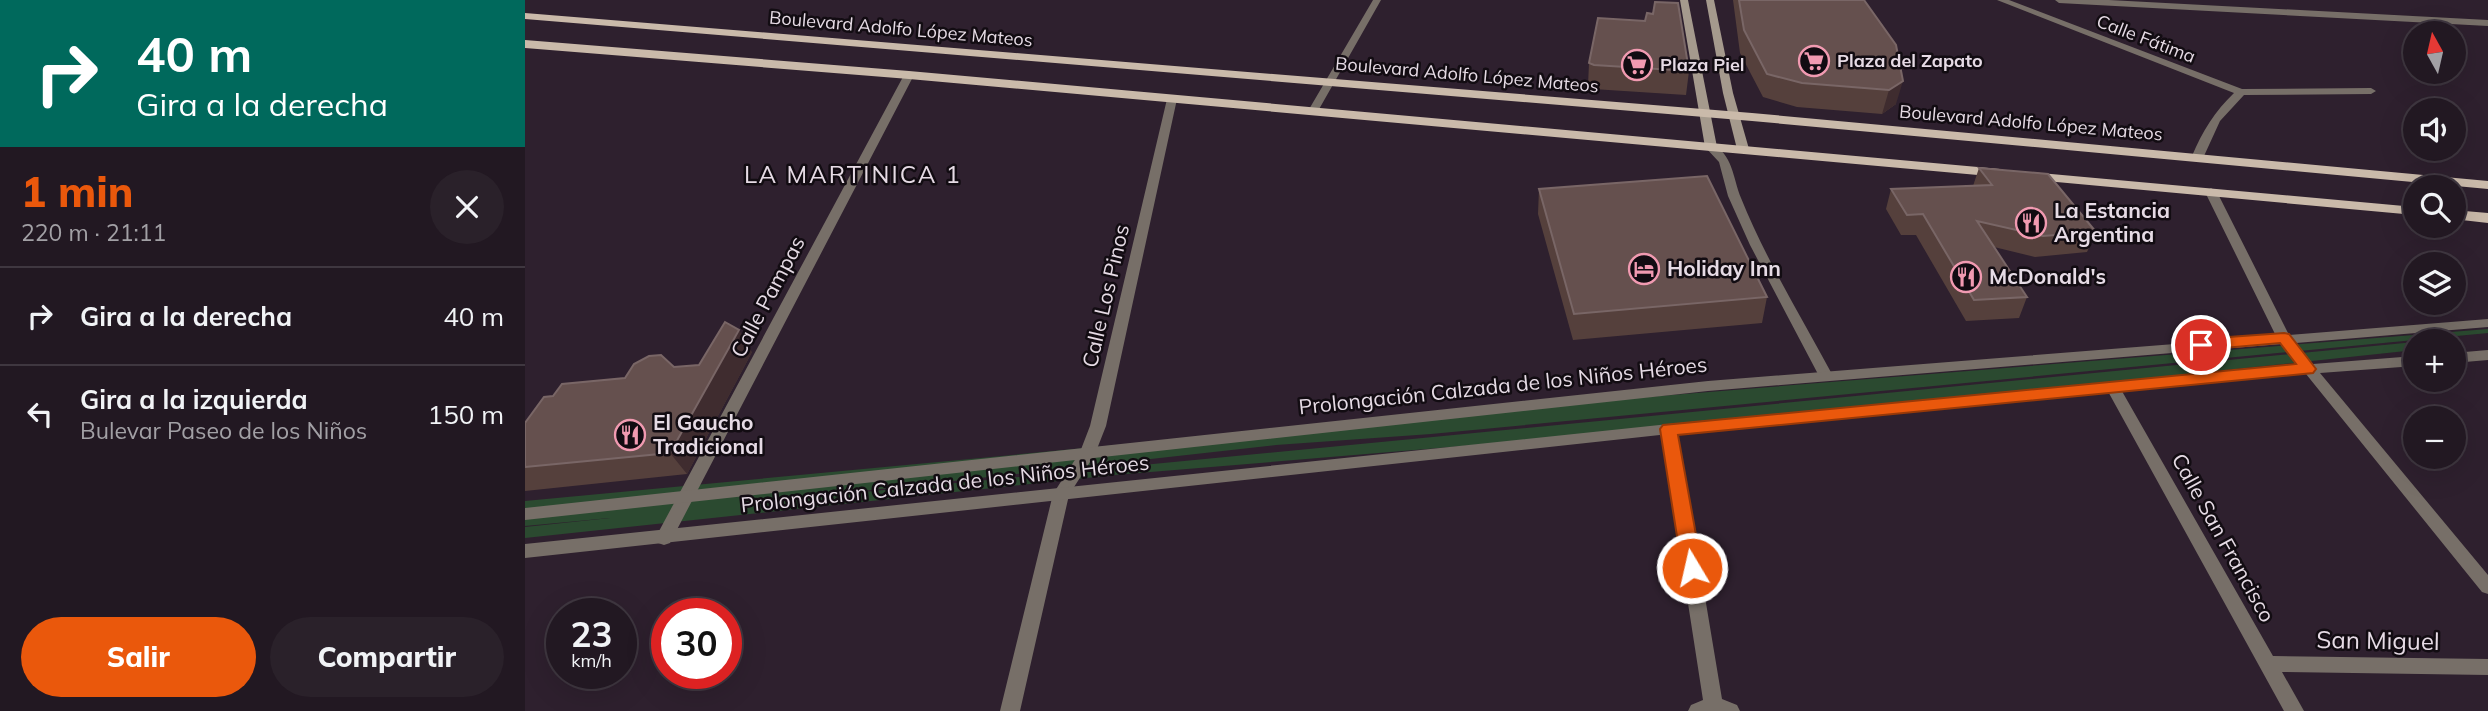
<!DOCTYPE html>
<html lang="es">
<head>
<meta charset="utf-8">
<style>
  :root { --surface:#221822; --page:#2a212a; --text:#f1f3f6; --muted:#a2a0a5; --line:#3f3740; --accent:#ea580c }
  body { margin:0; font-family:Mulish,sans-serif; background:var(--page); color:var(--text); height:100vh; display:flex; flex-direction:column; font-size:26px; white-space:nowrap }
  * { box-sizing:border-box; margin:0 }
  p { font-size:23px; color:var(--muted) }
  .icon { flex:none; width:38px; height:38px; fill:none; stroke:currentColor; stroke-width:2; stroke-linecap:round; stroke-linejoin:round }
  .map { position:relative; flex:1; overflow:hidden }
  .panel { display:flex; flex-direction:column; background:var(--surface); width:525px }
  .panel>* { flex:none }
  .guide { background:#00695c; color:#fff; overflow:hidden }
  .needle { width:46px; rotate:352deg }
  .fabs { position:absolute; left:1878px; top:21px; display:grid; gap:14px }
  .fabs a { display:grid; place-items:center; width:63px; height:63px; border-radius:50%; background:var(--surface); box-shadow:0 7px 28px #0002,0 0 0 2px var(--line); font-size:35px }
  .speed { position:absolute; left:21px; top:598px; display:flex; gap:14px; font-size:35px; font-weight:700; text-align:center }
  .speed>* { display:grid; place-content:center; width:91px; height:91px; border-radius:50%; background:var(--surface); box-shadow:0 7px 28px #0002,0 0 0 2px var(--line); line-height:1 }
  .speed small { font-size:18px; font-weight:400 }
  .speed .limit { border:10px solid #d22; background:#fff; color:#111 }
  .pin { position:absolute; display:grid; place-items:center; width:60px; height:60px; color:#fff; margin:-30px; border:4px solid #fff; border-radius:50%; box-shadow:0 2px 7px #0007 }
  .me { position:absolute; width:77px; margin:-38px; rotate:351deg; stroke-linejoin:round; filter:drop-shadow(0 0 5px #0008) }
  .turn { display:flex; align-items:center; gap:24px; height:147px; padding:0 21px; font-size:32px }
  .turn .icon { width:91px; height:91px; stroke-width:2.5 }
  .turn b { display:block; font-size:49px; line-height:60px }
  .round { display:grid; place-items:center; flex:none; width:74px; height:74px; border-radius:37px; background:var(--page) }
  .summary { display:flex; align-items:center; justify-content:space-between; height:119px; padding:0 21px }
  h1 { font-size:42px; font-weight:800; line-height:52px; color:var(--accent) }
  .action { display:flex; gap:14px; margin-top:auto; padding:14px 21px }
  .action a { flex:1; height:80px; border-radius:42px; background:var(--accent); color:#fff; font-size:28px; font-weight:800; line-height:80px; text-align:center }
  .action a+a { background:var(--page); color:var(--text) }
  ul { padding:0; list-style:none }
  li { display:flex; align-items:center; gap:21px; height:98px; padding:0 21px; border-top:2px solid var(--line) }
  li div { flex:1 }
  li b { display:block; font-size:26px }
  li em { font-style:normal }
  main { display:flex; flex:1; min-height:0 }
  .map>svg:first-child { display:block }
  .green { fill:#2b4a30 }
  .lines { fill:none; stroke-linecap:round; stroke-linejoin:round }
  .minor { fill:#776f68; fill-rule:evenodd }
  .tertiary { fill:#776f68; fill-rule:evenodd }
  .secondary { fill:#a59a8d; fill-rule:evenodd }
  .primary { fill:#cabaaa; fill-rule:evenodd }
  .wall { fill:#55403c }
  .shaded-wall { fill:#3f2c2f }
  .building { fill:#65504e; stroke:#796666; stroke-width:2 }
  .route { fill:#ea580c; stroke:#983908; stroke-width:2 }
  .labels { text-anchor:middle; stroke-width:5; stroke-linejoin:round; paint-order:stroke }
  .far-street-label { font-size:18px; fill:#e6dbe5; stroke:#120c12 }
  .far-poi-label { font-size:18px; font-weight:bold; fill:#e6dbe5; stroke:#120c12; text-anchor:start }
  .poi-label { font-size:21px; font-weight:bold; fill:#e6dbe5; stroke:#120c12; text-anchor:start }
  .street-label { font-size:21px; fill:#e6dbe5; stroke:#120c12 }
  .quarter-label { font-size:24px; letter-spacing:2px; fill:#e6dbe5; stroke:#120c12 }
  .near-street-label { font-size:24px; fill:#e6dbe5; stroke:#120c12 }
</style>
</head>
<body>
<main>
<section class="panel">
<div class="guide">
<div class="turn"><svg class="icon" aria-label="right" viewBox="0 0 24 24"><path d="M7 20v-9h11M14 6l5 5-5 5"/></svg><div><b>40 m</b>Gira a la derecha</div></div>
</div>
<div class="summary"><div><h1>1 min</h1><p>220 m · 21:11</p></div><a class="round"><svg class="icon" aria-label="close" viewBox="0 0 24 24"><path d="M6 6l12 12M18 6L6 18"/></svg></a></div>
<ul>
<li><svg class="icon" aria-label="right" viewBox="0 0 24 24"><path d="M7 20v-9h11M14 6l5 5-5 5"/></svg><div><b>Gira a la derecha</b></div><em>40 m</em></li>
<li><svg class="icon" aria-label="left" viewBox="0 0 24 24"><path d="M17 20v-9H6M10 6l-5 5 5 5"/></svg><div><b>Gira a la izquierda</b><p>Bulevar Paseo de los Niños</p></div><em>150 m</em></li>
</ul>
<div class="action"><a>Salir</a><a>Compartir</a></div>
</section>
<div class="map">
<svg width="1963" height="711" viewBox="0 0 1963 711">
  <rect width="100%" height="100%" fill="#2e202e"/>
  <path class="green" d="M 1963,329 L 1963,333 L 906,434 L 751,445 L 256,500 L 1890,342 L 1890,350 L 1144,429 L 589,475 L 0,538 L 0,527 L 85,518 L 0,526 L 0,501 L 973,409 Z"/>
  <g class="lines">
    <path class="minor" d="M 848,0 L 856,0 L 793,111 L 788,114 L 784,113 L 783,111 Z
      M 1472,0 L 1484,0 L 1717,89 L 1846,88 L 1851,91 L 1846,94 L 1719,95 L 1695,121 L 1679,156 L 1673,159 L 1667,156 C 1677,132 1690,111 1709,93 Z
      M 1530,0 L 1584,0 L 1963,20 L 1963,26 L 1534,3 Z
      M 384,72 L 389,75 L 145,543 L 139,545 L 133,543 L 131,538 L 133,533 L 379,75 Z
      M 647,96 L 652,99 L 581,426 L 570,454 L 544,495 L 495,711 L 475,711 L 528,494 L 555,452 L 565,426 L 642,99 Z
      M 1186,144 C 1208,153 1208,179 1216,198 C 1241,260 1277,318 1308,376 L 1306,379 L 1296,379 L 1294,376 L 1225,245 L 1203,196 L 1194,162 L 1180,147 Z
      M 1587,381 L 1594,386 L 1748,656 L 1963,659 L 1963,675 L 1757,672 L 1779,711 L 1759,711 L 1580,386 Z
      M 1144,424 L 1149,425 L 1152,429 L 1197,699 L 1212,705 L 1215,711 L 1163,711 L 1166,705 L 1178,700 L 1136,429 L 1139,425 Z"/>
    <path class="tertiary" d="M 1686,188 L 1692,192 L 1764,335 L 1963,319 L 1963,327 L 1771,343 L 1788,364 L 1890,356 L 1890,366 L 1795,373 L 1963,575 L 1963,594 L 1957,592 L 1781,374 L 1144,434 L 0,558 L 0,544 L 1144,424 L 1773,365 L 1757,344 L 1183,391 L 0,520 L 0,508 L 1183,381 L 1751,336 L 1680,192 Z
      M 1963,350 L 1963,360 L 1928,363 L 1928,353 Z"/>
    <path class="secondary" d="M 1155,0 L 1163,0 L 1192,147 L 1186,150 L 1180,147 Z
      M 1181,0 L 1189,0 L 1208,93 L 1224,149 L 1222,151 L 1218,152 L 1212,149 L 1198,93 Z"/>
    <path class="primary" d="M 0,13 L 1227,113 L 1963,181 L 1963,189 L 1227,121 L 0,19 Z
      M 0,40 L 384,71 L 1475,169 L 1482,173 L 1475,177 L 384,79 L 0,48 Z
      M 1503,172 L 1890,207 L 1890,215 L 1498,179 L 1496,176 Z
      M 1928,210 L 1963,213 L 1963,223 L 1928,219 Z"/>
  </g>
  <path class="wall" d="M 1208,0 L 1339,0 L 1371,104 L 1357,114 L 1272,107 L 1238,97 L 1215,53 Z
    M 1064,63 L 1164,71 L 1161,95 L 1068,89 L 1063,86 Z
    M 1454,168 L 1571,232 L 1562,252 L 1510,257 L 1469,247 L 1502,297 L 1494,318 L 1441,321 L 1391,235 L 1376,235 L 1361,209 L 1366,189 L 1448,186 Z
    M 1014,189 L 1242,297 L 1237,323 L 1048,340 L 1013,214 Z
    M 227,352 L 162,474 L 0,491 L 0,423 L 28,396 L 149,367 L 174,365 Z"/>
  <path class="shaded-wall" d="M 1378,81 L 1371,104 L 1357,114 L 1364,90 Z
    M 214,330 L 227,352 L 162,474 L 145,453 Z"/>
  <path class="building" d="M 1214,0 L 1339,0 L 1371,45 L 1378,81 L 1364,90 L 1277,83 L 1242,74 L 1219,30 Z
    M 1130,2 L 1153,3 L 1164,71 L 1069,65 L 1064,63 L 1073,18 L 1120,21 L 1122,13 L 1128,14 Z
    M 1454,168 L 1523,174 L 1571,232 L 1518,236 L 1452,221 L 1502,297 L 1449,300 L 1398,214 L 1382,215 L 1366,189 L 1467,185 Z
    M 1182,176 L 1242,297 L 1049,314 L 1014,189 Z
    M 200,322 L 214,330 L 145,453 L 0,467 L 0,423 L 19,397 L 28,396 L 37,384 L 100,378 L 109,364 L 124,356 L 136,355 L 149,367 L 174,365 Z"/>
  <path class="route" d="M 1759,333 L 1764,334 L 1788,365 L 1791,369 L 1788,373 L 1153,435 L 1177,568 L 1174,574 L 1167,576 L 1160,574 L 1157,568 L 1135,429 L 1138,425 L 1771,364 L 1755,343 L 1676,350 L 1668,345 L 1676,339 Z"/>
  <defs>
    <g id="supermarket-ring" transform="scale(1.575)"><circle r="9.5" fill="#120c12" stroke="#f19ab1" stroke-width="1.5"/><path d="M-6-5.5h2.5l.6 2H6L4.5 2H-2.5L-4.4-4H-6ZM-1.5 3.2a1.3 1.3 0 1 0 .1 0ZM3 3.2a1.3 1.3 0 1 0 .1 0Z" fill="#f19ab1"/></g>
    <g id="restaurant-ring" transform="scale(1.575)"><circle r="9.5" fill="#120c12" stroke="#f19ab1" stroke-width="1.5"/><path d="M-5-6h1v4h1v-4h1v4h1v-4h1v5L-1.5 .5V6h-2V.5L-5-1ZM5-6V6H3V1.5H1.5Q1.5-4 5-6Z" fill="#f19ab1"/></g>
    <g id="hotel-ring" transform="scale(1.575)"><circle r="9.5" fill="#120c12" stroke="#f19ab1" stroke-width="1.5"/><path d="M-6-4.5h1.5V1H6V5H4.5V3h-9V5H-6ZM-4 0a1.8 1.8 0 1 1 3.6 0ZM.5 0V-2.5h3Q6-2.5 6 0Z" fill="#f19ab1"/></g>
  </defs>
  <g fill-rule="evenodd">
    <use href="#supermarket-ring" x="1289" y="61"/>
    <use href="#supermarket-ring" x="1112" y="65"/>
    <use href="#restaurant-ring" x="1506" y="223"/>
    <use href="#hotel-ring" x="1119" y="269"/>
    <use href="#restaurant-ring" x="1441" y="277"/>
    <use href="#restaurant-ring" x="105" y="435"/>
  </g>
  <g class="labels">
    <g class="far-street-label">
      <text transform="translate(376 29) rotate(5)" y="6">Boulevard Adolfo López Mateos</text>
      <text transform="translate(1621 39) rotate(21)" y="6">Calle Fátima</text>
      <text transform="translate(942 75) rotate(5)" y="6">Boulevard Adolfo López Mateos</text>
      <text transform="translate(1506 123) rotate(5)" y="6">Boulevard Adolfo López Mateos</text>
    </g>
    <g class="far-poi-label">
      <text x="1312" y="67">Plaza del Zapato</text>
      <text x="1135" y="71">Plaza Piel</text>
    </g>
    <g class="poi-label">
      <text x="1529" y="218">La Estancia<tspan x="1529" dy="24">Argentina</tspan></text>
      <text x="1142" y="276">Holiday Inn</text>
      <text x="1464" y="284">McDonald's</text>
      <text x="128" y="430">El Gaucho<tspan x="128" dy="24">Tradicional</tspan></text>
    </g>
    <g class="street-label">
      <text transform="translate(581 296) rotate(-77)" y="7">Calle Los Pinos</text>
      <text transform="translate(243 297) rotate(-62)" y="7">Calle Pampas</text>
      <text transform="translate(978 386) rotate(-6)" y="7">Prolongación Calzada de los Niños Héroes</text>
      <text transform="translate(420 484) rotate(-6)" y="7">Prolongación Calzada de los Niños Héroes</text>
      <text transform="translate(1698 538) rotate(61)" y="7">Calle San Francisco</text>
    </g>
    <g class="quarter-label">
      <text x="328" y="183">LA MARTINICA 1</text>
    </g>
    <g class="near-street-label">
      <text transform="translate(1853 641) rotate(1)" y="8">San Miguel</text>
    </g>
  </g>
</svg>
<div class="fabs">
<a><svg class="needle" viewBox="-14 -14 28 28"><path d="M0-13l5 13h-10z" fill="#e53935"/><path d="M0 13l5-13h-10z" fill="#a2a0a5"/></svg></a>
<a><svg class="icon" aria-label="sound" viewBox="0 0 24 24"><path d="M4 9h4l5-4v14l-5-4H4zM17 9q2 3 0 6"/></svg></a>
<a><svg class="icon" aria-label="search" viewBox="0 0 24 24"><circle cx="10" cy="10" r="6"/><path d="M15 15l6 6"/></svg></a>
<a><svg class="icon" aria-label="layers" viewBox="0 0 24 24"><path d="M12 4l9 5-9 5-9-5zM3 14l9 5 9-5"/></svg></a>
<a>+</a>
<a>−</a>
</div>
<div class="speed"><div>23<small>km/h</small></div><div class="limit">30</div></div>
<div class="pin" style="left:1676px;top:345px;background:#d93025"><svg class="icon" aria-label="arrive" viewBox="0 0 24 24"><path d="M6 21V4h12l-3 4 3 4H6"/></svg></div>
<svg class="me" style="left:1167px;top:568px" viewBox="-20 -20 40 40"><circle r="17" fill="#ea580c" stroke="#fff" stroke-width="3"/><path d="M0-11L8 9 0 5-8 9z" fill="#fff"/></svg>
</div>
</main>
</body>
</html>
